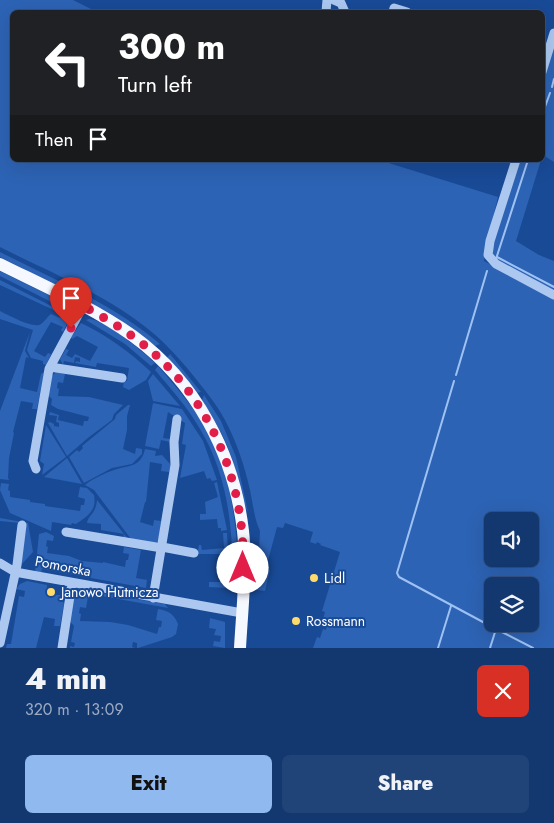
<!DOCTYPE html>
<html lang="en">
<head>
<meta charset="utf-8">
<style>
  :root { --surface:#133870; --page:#204378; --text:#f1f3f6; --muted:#9dacc3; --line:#325283; --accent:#90b9f0 }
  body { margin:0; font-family:Jost,sans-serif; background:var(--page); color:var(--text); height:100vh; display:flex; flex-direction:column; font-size:19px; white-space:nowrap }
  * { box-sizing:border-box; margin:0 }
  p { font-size:16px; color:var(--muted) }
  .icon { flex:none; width:28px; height:28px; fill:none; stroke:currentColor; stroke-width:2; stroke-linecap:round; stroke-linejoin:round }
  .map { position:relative; height:648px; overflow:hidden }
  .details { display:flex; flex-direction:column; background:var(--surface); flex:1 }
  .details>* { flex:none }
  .top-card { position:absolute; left:10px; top:10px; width:535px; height:152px; border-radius:8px; box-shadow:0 5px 20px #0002,0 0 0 1px var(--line); background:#202124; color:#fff; overflow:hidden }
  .fabs { position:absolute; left:484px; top:512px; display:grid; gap:10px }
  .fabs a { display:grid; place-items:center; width:55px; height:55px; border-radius:8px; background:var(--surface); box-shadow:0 5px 20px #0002,0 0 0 1px var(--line); font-size:25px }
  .pin { position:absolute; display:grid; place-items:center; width:42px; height:42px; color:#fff; margin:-51px -21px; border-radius:50% 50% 50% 0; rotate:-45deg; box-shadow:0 0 5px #0007 }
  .pin .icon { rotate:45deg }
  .me { position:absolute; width:55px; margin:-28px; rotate:0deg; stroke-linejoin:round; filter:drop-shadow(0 0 4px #0008) }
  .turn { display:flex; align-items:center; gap:18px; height:105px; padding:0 25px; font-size:22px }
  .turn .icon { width:65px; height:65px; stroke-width:2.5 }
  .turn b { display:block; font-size:35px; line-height:42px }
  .then { display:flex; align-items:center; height:48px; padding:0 25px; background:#0003; gap:10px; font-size:19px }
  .round { display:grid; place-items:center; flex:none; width:52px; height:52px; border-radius:8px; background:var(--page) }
  .headline { display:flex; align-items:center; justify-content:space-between; height:85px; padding:0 25px }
  h1 { font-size:30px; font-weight:800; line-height:38px }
  .cta { display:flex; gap:10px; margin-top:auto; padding:10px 25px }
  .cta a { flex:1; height:58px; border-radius:8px; background:var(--accent); color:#111; font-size:20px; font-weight:800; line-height:58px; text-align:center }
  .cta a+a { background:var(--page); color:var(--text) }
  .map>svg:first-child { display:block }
  .green { fill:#2d63b4; fill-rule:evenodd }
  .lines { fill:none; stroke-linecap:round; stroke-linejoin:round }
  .stream { stroke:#9ec2f3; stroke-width:2 }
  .minor { stroke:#acc8f0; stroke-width:9 }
  .major { stroke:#f5f8ff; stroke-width:12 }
  .route { stroke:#e11d48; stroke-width:9; stroke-dasharray:0 16.2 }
  .poi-dot { fill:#ffdb6b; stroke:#194a96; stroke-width:2 }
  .labels { text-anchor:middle; stroke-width:4; stroke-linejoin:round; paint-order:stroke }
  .street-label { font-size:14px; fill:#fff; stroke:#194a96 }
  .poi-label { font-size:14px; fill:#fff; stroke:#194a96; text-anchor:start }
</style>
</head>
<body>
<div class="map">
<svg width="554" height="648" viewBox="0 0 554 648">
  <rect width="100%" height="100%" fill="#194a96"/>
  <path class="green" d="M 0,0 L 73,0 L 97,12 L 12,12 L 12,160 L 379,160 L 498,197 L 486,247 L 484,261 L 554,298 L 554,648 L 313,648 L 317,637 L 320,638 L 323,629 L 326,630 L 327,625 L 322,623 L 325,612 L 322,611 L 340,552 L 320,545 L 321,544 L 317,542 L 316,544 L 310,542 L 313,532 L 285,523 L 283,528 L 277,527 L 266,568 L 270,570 L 265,591 L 257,590 L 260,531 C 254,518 253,504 250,490 C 245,468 238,446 228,426 C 220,409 208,394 196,379 C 186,366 175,354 163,342 C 118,299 55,275 0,247 ZM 492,521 L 530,521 L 530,559 L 492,559 ZM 492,586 L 530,586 L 530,624 L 492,624 Z
    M 554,42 L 554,162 L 543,155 L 543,156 L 543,81 Z
    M 519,160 L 541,160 L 516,241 L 539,255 L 554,261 L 554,292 L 501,265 L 492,253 L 492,246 Z
    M 0,252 C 55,280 113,304 160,344 L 155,346 L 87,301 L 0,257 Z
    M 0,271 L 65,303 L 71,312 L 0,276 Z
    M 0,280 L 63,312 L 70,318 L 63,332 L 61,330 L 63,327 L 51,322 L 34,351 L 45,357 L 48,353 L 51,354 L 46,365 L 43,364 L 43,361 L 31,358 L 27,350 L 33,330 L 0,319 L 0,311 C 8,315 30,327 39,325 C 43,324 47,317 51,314 L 60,318 L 62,314 L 0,285 Z
    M 89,319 C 106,320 142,351 155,363 L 151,366 L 125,344 L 86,320 Z
    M 81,323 C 108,336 130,352 151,372 L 146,380 L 129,390 L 123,387 L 124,381 L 127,381 L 129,368 L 97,363 L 96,367 L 75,363 L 76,361 L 80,362 L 80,358 L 75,357 L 74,363 L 64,361 L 63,365 L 60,359 L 66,349 L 69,350 L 66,355 L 72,358 L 75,354 L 90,361 L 98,347 L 77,336 L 72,339 L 71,337 Z
    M 30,332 L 25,351 L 29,358 L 26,357 L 20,388 L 37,392 L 41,374 L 44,372 L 37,409 L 32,409 L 33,403 L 21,401 L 13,432 L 14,433 L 9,458 L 8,478 L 9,480 L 0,479 L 0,411 Z
    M 170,354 L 201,392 L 196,393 L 167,358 Z
    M 158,366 C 178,389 199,413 212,440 C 234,486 238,536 238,586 L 232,585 C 234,532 228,475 200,429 C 188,408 171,389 155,370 Z
    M 56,372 L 65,374 L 63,383 L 58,382 L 57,388 L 59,389 L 58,396 L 89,397 L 123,405 L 114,414 L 112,420 L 89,437 L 67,456 L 48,423 L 50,422 L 54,424 L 54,426 L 59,427 L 59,423 L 56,422 L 57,416 L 49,415 L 50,412 L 59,415 L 58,420 L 83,426 L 84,421 L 88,421 L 89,417 L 58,409 L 51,405 L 52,399 L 48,395 L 51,377 Z
    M 153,374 L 180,406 L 153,401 L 148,381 Z
    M 204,395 L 221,421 L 236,457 L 248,512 C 239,496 238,474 231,456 C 224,435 213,418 202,400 Z
    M 153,403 L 182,409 L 203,441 L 217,480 L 212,481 L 210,478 L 207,479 L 204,471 L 180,478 L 186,445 L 182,444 L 185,423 L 168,412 L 163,438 L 170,439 L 170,442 L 161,440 L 159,449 L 145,446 Z
    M 128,405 L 130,405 L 127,416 L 127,430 L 123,449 L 135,454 L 136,448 L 142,449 L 142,454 L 132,464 L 112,468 L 84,483 L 69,457 L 77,450 L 79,452 L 83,448 L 82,446 L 115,419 L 116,415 Z
    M 46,425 L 66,457 L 42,475 L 44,464 L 40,461 Z
    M 145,449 L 156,451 L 155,456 L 162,455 L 171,465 L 169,472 L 161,471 L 162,464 L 150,462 L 146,502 L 145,502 L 140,522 L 153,526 L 154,520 L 161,521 L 159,540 L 156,543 L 131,539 L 94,490 L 85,485 C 92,479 105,473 114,470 C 128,465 141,468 145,449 Z
    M 67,458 L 82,484 L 44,477 Z
    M 217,482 L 227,530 L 221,531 L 221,528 L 218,528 L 217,519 L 200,520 L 200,514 L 206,514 L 205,502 L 218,497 L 214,483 Z
    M 1,483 L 9,484 L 8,490 L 10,491 L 10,497 L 30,500 L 30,502 L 45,504 L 45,506 L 80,511 L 81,505 L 84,505 L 85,499 L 78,497 L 80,487 L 87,488 L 94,495 C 97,510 88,516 76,524 L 72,523 L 71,525 L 52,522 L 51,531 L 10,513 L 0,490 Z
    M 97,500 L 128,539 L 123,538 L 124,534 L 101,530 L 101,524 L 87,523 C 88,515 96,514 97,500 Z
    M 0,518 L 28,523 L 33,552 L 21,565 L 20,523 L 0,521 Z
    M 46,532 L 54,536 L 53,541 L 47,540 L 46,546 L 48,547 L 47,553 L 69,556 L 82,561 L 103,563 L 103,562 L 125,567 L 126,560 L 128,560 L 129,554 L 123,553 L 124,547 L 141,550 L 136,578 L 147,580 L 146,588 L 42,569 L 41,574 L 35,573 L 39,534 Z
    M 223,533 L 227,533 L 229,573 L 221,563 L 220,554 L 197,554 L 196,559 L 199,545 L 201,545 L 202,550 L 224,548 Z
    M 221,565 L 229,576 L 228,588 L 209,587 L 209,582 L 220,582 Z
    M 27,581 L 47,585 L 47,594 L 54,595 L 56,588 L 56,595 L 60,595 L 64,604 L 60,626 L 54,626 L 55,619 L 44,617 L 36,648 L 6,648 L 7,644 L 11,644 L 19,596 L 24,597 L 25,591 L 16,589 L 20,584 Z
    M 78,589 L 165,604 L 168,608 L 74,591 Z
    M 73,594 L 88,597 L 86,608 L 80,607 L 79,613 L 81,614 L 80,621 L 110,622 L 128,625 L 157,634 L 159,627 L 161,627 L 162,621 L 156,620 L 158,609 C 169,611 174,614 178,624 L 176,634 L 172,637 L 138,648 L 137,648 L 137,643 L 133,642 L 132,647 L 135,648 L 70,648 L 70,646 L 74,647 L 75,643 L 71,642 L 74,626 L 69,620 Z
    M 210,618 L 225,622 L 225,648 L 213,646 L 214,641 L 220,642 L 221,636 L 214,635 L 216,629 L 209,628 Z"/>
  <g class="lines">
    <path class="stream" d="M 552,87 L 554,79
      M 542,115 L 550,93
      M 497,257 L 554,287
      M 496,259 L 528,160
      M 456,375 L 487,271
      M 454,381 L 397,573 L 399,577 L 496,629 L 490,648
      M 496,629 L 533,648
      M 438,648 L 451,606"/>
    <path class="minor" d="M 334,0 L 341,3 L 345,12
      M 326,12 L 327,0
      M 393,12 L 394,8 L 407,12
      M 542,72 L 554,33
      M 516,160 L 490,241 L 488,255 L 496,264 L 554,295
      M 50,367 L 122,378
      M 36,469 L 33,461 L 49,369 L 83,306
      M 66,532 L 162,548
      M 162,547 L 194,553
      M 0,563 L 15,572 L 242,613
      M 153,598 L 175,465 L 174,442 L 177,419
      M 0,643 L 17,565 L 22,525
      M 62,648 L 72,583"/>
    <path class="major" d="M 0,264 C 44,286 92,307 133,336 C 196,382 234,454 243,531 C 247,566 242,612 240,648"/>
  </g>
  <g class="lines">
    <path class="route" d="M 71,328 L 83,306 C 100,315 117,325 132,336 C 206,388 246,478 243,568"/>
  </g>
  <g class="poi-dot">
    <circle cx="314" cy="578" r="5"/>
    <circle cx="51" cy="592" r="5"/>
    <circle cx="296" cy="621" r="5"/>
  </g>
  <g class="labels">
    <g class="street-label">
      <text transform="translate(63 566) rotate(11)" y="5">Pomorska</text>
    </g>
    <g class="poi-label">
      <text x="324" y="583">Lidl</text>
      <text x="61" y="597">Janowo Hutnicza</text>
      <text x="306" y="626">Rossmann</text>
    </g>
  </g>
</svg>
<div class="fabs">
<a><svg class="icon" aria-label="sound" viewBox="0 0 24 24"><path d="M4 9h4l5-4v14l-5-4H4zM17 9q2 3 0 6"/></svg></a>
<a><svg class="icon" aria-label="layers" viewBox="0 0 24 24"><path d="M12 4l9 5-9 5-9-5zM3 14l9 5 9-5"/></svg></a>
</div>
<div class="pin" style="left:71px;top:328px;background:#d93025"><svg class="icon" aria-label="arrive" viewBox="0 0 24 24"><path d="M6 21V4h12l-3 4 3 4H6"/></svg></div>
<svg class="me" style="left:243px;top:568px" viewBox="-20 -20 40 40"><circle r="19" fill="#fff"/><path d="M0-13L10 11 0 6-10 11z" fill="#e11d48"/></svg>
<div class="top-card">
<div class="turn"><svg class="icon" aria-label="left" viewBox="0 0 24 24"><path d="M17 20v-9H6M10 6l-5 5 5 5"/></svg><div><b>300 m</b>Turn left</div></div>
<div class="then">Then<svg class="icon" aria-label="arrive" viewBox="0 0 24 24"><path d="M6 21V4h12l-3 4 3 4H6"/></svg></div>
</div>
</div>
<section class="details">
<div class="headline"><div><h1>4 min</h1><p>320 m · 13:09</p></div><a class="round" style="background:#d93025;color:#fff"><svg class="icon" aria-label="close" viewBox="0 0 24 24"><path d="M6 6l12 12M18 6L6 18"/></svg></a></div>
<div class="cta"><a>Exit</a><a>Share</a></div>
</section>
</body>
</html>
